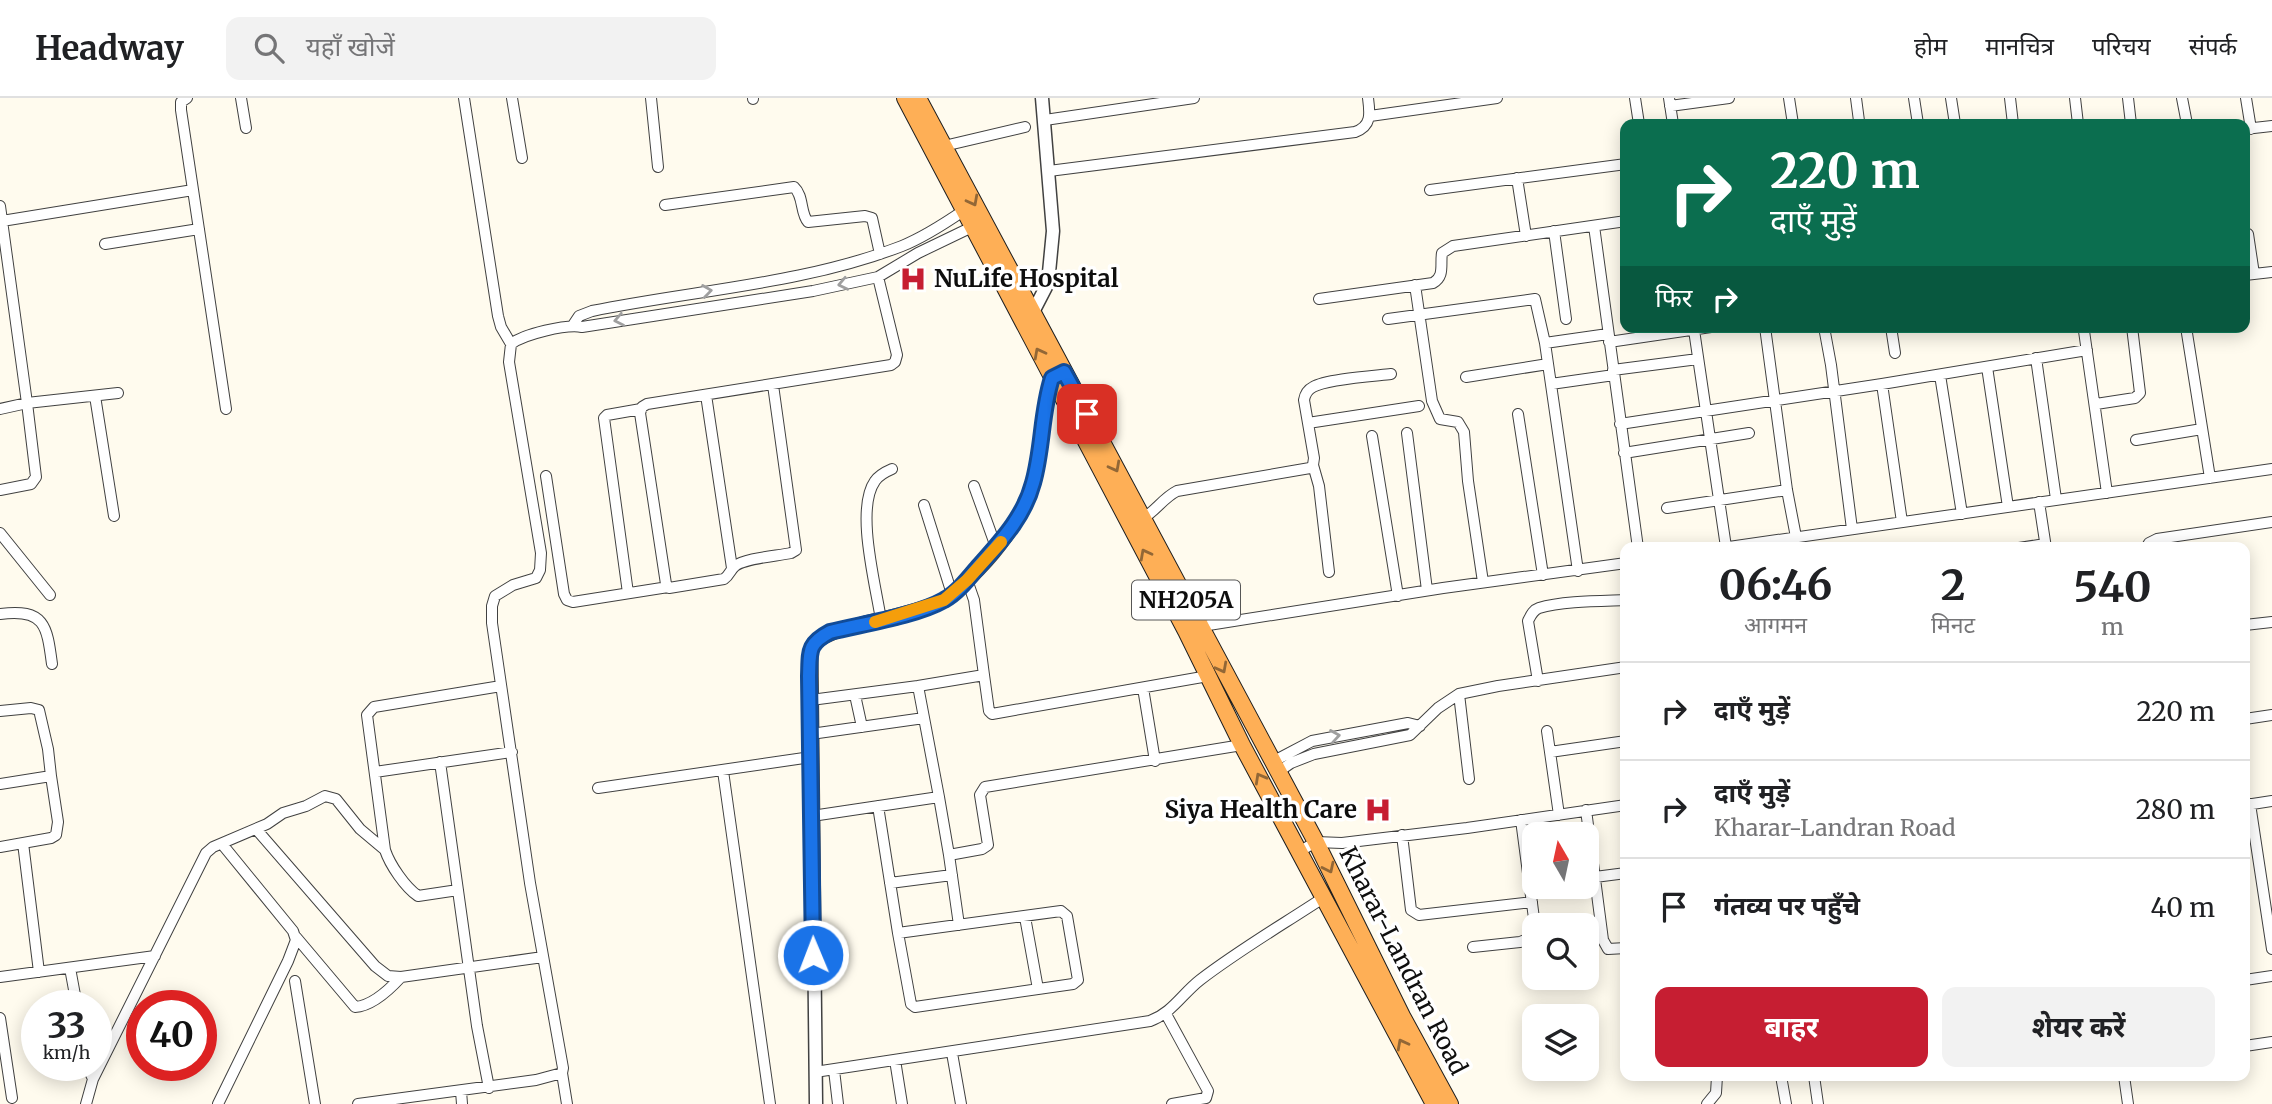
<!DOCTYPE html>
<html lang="hi">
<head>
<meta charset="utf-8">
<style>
  :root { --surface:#fff; --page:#f2f2f2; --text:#202124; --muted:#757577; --line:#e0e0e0; --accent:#c61e32 }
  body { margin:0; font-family:Merriweather,"Noto Sans Devanagari",serif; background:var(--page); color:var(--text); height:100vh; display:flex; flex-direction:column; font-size:26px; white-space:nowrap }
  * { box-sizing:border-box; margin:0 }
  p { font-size:23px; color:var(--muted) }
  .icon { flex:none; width:38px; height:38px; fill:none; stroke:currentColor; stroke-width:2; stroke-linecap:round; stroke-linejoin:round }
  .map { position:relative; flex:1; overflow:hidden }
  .panel { position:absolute; left:1620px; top:444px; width:630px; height:539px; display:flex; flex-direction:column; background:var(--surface); border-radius:14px; box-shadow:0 4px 18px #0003 }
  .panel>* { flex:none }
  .hud { position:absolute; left:1620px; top:21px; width:630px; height:214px; border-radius:14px; box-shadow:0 4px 18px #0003; background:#0b6e4f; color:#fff; overflow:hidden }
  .needle { width:46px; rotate:351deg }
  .controls { position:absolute; left:1522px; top:724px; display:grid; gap:14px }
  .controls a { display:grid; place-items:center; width:77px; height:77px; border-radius:14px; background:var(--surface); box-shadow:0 4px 18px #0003; font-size:35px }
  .speed { position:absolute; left:21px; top:892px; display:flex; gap:14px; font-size:35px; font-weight:700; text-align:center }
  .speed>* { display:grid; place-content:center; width:91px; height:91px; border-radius:50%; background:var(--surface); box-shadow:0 4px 18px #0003; line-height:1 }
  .speed small { font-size:18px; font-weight:400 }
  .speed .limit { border:10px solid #d22; background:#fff; color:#111 }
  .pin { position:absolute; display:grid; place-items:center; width:60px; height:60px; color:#fff; margin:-30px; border-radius:14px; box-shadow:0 4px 10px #0006 }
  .me { position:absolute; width:77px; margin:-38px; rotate:359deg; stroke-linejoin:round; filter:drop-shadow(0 0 5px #0008) }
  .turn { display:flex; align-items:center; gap:24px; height:147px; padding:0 35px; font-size:32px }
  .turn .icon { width:91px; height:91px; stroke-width:2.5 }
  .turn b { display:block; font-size:49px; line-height:60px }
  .then { display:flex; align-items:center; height:66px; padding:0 35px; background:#0003; gap:14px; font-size:26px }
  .eta { display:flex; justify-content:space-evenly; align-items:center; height:119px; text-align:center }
  .eta b { font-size:42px; font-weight:700; line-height:49px }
  .button { display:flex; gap:14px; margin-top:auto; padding:14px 35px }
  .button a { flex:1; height:80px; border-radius:14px; background:var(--accent); color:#fff; font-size:28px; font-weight:700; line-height:80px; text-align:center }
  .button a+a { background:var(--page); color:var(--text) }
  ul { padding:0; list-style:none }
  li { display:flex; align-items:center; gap:21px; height:98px; padding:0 35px; border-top:2px solid var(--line) }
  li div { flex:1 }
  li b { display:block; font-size:26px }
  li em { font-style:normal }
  header { display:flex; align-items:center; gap:42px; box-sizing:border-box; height:98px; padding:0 35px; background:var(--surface); border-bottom:2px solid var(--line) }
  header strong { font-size:33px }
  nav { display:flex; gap:38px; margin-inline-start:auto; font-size:24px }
  .search { width:490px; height:63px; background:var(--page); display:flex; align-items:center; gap:18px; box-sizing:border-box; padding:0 24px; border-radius:14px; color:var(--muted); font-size:26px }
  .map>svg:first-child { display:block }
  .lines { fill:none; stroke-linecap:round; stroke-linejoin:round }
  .minor-casing { stroke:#414141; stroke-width:12 }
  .tertiary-casing { stroke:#414141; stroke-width:15 }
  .trunk-casing { stroke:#1f1f1f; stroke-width:18 }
  .minor { stroke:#fff; stroke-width:10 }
  .tertiary { stroke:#fff; stroke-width:12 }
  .trunk { stroke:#feaf56; stroke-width:16 }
  .oneway { stroke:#926736 }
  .oneway2 { stroke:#9f9f9f }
  .route-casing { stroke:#114b97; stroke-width:18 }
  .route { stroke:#1a73e8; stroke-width:12 }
  .slow { stroke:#f59e0b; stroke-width:12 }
  .labels { text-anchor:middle; stroke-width:7; stroke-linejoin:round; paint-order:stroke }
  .shield { fill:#fff; stroke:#565656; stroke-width:2 }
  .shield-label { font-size:23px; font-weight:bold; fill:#0e0e0e }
  .poi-label { font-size:24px; font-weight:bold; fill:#0e0e0e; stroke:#fff; text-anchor:start }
  .street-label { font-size:24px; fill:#0e0e0e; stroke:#fff }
</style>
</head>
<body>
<header>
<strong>Headway</strong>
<div class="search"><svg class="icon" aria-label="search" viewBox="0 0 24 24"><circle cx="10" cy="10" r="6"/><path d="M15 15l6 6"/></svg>यहाँ खोजें</div>
<nav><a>होम</a><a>मानचित्र</a><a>परिचय</a><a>संपर्क</a></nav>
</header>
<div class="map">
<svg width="2272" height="1006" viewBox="0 0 2272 1006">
  <rect width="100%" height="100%" fill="#fffbee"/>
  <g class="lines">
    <g class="minor-casing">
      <path id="minor" d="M 187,0 L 181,4 L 181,12 L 226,311
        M 241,0 L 246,30
        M 464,0 L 498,218 L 501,229 L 511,246
        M 512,0 L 522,60
        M 651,0 L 658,69
        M 753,0 L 753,1
        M 1635,0 L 1639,26
        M 1669,0 L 1673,26
        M 1789,0 L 1793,26
        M 1856,0 L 1859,23
        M 1914,0 L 1918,26
        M 1951,0 L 1955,26
        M 2010,0 L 2013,26
        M 2075,0 L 2078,26
        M 2128,0 L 2131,26
        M 2182,0 L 2187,26
        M 2246,0 L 2251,31
        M 1670,8 L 1729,0
        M 1370,18 L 1497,0
        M 1045,22 L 1194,0
        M 2245,31 L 2272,28
        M 944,48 L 1025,29
        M 1049,73 L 1355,34 C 1372,28 1370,15 1368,0
        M 1517,80 L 1526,138
        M 1430,92 L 1626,66
        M 665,107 L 794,89 C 804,98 800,115 808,124 L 865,118 L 872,120 L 880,156
        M 0,108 L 27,305 L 0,311
        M 2,123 L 193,92
        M 1594,128 L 1638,450
        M 1554,133 L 1566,221
        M 2248,136 L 2254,176
        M 105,146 L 199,131
        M 2245,177 L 2272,174
        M 1415,187 L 1432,303 L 1440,321 L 1458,324 L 1464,334 L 1468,383 L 1483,484
        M 1319,201 L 1433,185 C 1445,178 1440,167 1442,155 L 1453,148 L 1626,123
        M 1388,221 L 1535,201 L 1545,245 L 1578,473
        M 573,227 L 579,218 L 592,213 C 695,192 804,186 902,148 C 924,139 944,126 963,113
        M 1765,229 L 1787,392 L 1796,439
        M 1824,229 L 1831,267 L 1852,431
        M 1891,229 L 1895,255
        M 2186,229 L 2210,380
        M 1694,232 L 1726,449
        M 2084,233 L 2107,395
        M 1609,244 L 1711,229
        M 1545,245 L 1608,236
        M 2036,260 L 2056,401
        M 1987,269 L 2008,409
        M 1613,272 L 1698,261
        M 1940,277 L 1962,416
        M 1466,279 L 1548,266
        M 1551,286 L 1614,277
        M 1882,286 L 1902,424
        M 773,287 L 796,452 L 791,455 C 777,458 745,460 735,468 C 730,472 730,477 724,481 L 669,490 L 666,486 L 640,315 L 642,309 L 647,306 L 891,267 L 895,264 L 897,257 L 878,179
        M 706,297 L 732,470
        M 95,298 L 114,418
        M 2096,306 L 2135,300 L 2140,295 L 2132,229
        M 1518,316 L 1543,477
        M 1308,325 L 1419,308
        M 1620,326 L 1882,286 L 2087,252
        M 1407,335 L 1427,492
        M 1372,338 L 1398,498
        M 2136,342 L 2202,331
        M 1624,355 L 1749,335
        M 1313,367 L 1319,388 L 1329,474
        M 546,378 L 564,496 L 567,502 L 573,504 L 668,489
        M 974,388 L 996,449
        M 0,392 L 31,386 L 36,379 L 27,305 L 118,295
        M 2039,404 L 2046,450
        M 924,407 L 952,496
        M 1667,410 L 1787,392
        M 1142,421 C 1156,413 1163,400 1177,393 L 1310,370 L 1313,367 L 1314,360 L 1304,302 C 1305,296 1307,292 1313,289 C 1326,281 1373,278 1391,276
        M 0,435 L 50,497
        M 1722,450 L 2272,371
        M 2019,450 L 2045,446
        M 2146,450 L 2149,445 L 2157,441 L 2272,424
        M 967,482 L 974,502 L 984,577
        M 628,495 L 604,320 L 607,317 L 641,311
        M 0,516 C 45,510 47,528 52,566
        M 881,522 C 876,488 855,411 875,383 C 879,377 885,374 892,371
        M 2245,527 L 2272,524
        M 1196,529 L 1443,490 L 1626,465
        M 1538,583 L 1528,523 C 1531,517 1533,512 1539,510 C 1562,503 1601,503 1626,502
        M 918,588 L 984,577 L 989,613 L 992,616 L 1208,578
        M 1143,590 L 1155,663
        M 1459,596 L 1469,681
        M 855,597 L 862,629
        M 811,602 L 918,588 L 939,699
        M 0,613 L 31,610 L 39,612 L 48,651 L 51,678 L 0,686
        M 2245,621 L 2272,617
        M 1547,633 L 1550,654
        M 811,636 L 924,620
        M 440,664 L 477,928 L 489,990
        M 1272,664 L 1312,643 L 1408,625 L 1420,628
        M 723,673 L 770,1006
        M 375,674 L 512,654
        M 1278,674 L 1291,665 L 1314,656 L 1410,637 L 1438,610 L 1459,596 L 1498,588 L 1626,569
        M 598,690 L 811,659
        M 2250,706 L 2272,851
        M 2246,707 L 2272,703
        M 878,708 L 898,835 L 1061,813 L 1067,818 L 1078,882 L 1073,886 L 915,909 L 911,906 L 898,835
        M 1586,712 L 1603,842 L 1608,851 L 1626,850
        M 1559,717 L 1550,654 L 1626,643
        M 812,718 L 939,699 L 949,757 L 982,751 L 988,747 L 980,697 L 985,689 L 1242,647
        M 1521,722 L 1535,828
        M 256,731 L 375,868 L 388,878 L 401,879 L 543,859
        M 1402,737 L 1411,812 L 1419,817 L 1532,804
        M 23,745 L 39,874
        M 0,749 L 51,740 L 56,737 L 58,724 L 51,678
        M 1300,753 L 1316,744 L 1342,745 L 1467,730 L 1626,707
        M 949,757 L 959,827
        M 1595,779 L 1626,775
        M 890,785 L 952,777
        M 458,792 L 418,798 C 405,789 390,767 385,752 L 367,617 L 374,609 L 501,588
        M 1025,819 L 1038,891
        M 296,839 L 355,909 C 372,908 390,891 401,879
        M 1473,849 L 1520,844 L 1533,839 L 1535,835
        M 70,870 L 77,908
        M 0,879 L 155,858
        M 2245,882 L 2272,878
        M 295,883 L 315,1006
        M 1166,916 L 1208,993 L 1206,1000 L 1172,1006
        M 0,920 L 12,1000
        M 2245,948 L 2272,944
        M 952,955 L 961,1006
        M 895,962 L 902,1006
        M 87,968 L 93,981
        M 834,972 L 838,1006
        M 815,974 L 1150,923 C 1172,915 1182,896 1200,882 C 1239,852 1282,827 1323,800
        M 562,975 L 567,1006
        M 1781,978 L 1786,1006
        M 1814,978 L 1818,1006
        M 2124,978 L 2128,1006
        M 461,993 L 462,1006
        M 86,1006 L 93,981 L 206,755 L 213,749 L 267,726 L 283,715 L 306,708 L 325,698 L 336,701 L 360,731 L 385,752
        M 218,1006 L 288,863 L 296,842 L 293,833 L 222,746
        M 358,1006 L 536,982 L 562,975 L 563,970 L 530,785 L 492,525 L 492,508 L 495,498 L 513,487 L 536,480 L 540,472 L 541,455 L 509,264 L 511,246 C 524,236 566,226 582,229 L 813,193 L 878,179 L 918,155 L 972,129
        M 1707,1006 L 1716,995 L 1717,978"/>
    </g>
    <g class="tertiary-casing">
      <path id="tertiary" d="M 1033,214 L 1048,185 L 1053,133 L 1042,0
        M 816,1006 L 811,552 C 820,524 923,521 952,496 C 995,460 1030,415 1039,359 C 1043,332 1043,306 1052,280 L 1058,277"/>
    </g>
    <g class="trunk-casing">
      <path id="trunk" d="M 905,0 L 1186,533 L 1242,647 L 1434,1006
        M 918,0 L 1316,744 L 1402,918 L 1450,1006"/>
    </g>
    <use href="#minor" class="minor"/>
    <use href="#tertiary" class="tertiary"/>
    <use href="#trunk" class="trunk"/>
  </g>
  <defs><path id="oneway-chevron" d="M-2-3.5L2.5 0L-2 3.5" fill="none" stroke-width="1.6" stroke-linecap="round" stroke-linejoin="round" transform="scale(1.75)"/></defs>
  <g class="oneway">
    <use href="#oneway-chevron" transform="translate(973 103) rotate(62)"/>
    <use href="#oneway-chevron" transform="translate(1039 255) rotate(-118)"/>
    <use href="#oneway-chevron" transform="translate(1115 369) rotate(62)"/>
    <use href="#oneway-chevron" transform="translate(1145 456) rotate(-118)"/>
    <use href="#oneway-chevron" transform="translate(1222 570) rotate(62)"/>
    <use href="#oneway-chevron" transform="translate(1260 680) rotate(-119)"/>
    <use href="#oneway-chevron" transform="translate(1329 770) rotate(64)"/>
    <use href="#oneway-chevron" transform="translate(1402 946) rotate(-118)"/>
  </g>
  <g class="oneway2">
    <use href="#oneway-chevron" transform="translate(843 186) rotate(168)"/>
    <use href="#oneway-chevron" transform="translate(707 193) rotate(-8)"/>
    <use href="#oneway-chevron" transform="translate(619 222) rotate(169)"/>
    <use href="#oneway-chevron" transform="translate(1335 638) rotate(-9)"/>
  </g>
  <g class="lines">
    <g class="route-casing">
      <path id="route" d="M 813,857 L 809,578 C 810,554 807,546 830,534 C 862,526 916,518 944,502 C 957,495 968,481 978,469 C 1001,443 1024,419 1033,385 C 1043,350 1041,314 1052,280 L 1064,274 L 1087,316"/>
    </g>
    <use href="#route" class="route"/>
    <path class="slow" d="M 875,524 L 944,502 L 967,482 L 1001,444"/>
  </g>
  <defs>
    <g id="hospital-bare" transform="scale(2.1)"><path d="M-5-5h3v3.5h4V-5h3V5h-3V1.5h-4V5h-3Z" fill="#c61e32" stroke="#fff" stroke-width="2.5" paint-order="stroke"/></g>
  </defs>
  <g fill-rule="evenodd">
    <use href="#hospital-bare" x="913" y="181"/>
    <use href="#hospital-bare" x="1378" y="712"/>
  </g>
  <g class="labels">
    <rect class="shield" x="1132" y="482.5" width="108" height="39" rx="5"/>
    <g class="shield-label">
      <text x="1186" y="510">NH205A</text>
    </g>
    <g class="poi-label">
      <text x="934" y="189">NuLife Hospital</text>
      <text x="1357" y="720" text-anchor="end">Siya Health Care</text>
    </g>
    <g class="street-label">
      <text transform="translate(1403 863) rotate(63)" y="8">Kharar-Landran Road</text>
    </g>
  </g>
</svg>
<div class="controls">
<a><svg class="needle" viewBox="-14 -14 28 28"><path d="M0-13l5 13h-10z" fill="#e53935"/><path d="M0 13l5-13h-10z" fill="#757577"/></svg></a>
<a><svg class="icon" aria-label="search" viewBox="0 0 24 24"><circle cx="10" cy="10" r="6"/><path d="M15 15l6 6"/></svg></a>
<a><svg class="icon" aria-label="layers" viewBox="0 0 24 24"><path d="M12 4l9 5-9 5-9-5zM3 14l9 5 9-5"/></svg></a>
</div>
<div class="speed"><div>33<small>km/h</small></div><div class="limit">40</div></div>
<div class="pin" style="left:1087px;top:316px;background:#d93025"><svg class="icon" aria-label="arrive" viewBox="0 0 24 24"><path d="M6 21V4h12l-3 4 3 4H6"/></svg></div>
<svg class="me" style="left:813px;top:857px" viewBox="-20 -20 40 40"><circle r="17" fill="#1a73e8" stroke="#fff" stroke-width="3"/><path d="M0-11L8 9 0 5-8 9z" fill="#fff"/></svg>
<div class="hud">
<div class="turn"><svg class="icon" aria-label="right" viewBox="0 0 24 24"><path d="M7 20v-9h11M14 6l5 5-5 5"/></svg><div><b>220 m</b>दाएँ मुड़ें</div></div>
<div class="then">फिर<svg class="icon" aria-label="right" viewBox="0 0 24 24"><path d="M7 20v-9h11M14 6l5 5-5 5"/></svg></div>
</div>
<section class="panel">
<div class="eta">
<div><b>06:46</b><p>आगमन</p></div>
<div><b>2</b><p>मिनट</p></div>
<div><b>540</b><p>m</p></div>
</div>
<ul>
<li><svg class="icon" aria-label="right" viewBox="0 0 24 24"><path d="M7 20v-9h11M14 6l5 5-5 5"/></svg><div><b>दाएँ मुड़ें</b></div><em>220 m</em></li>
<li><svg class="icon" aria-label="right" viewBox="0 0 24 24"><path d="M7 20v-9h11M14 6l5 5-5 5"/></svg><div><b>दाएँ मुड़ें</b><p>Kharar-Landran Road</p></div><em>280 m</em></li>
<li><svg class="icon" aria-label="arrive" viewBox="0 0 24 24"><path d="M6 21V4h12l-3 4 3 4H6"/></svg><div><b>गंतव्य पर पहुँचे</b></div><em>40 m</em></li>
</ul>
<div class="button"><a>बाहर</a><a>शेयर करें</a></div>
</section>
</div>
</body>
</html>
